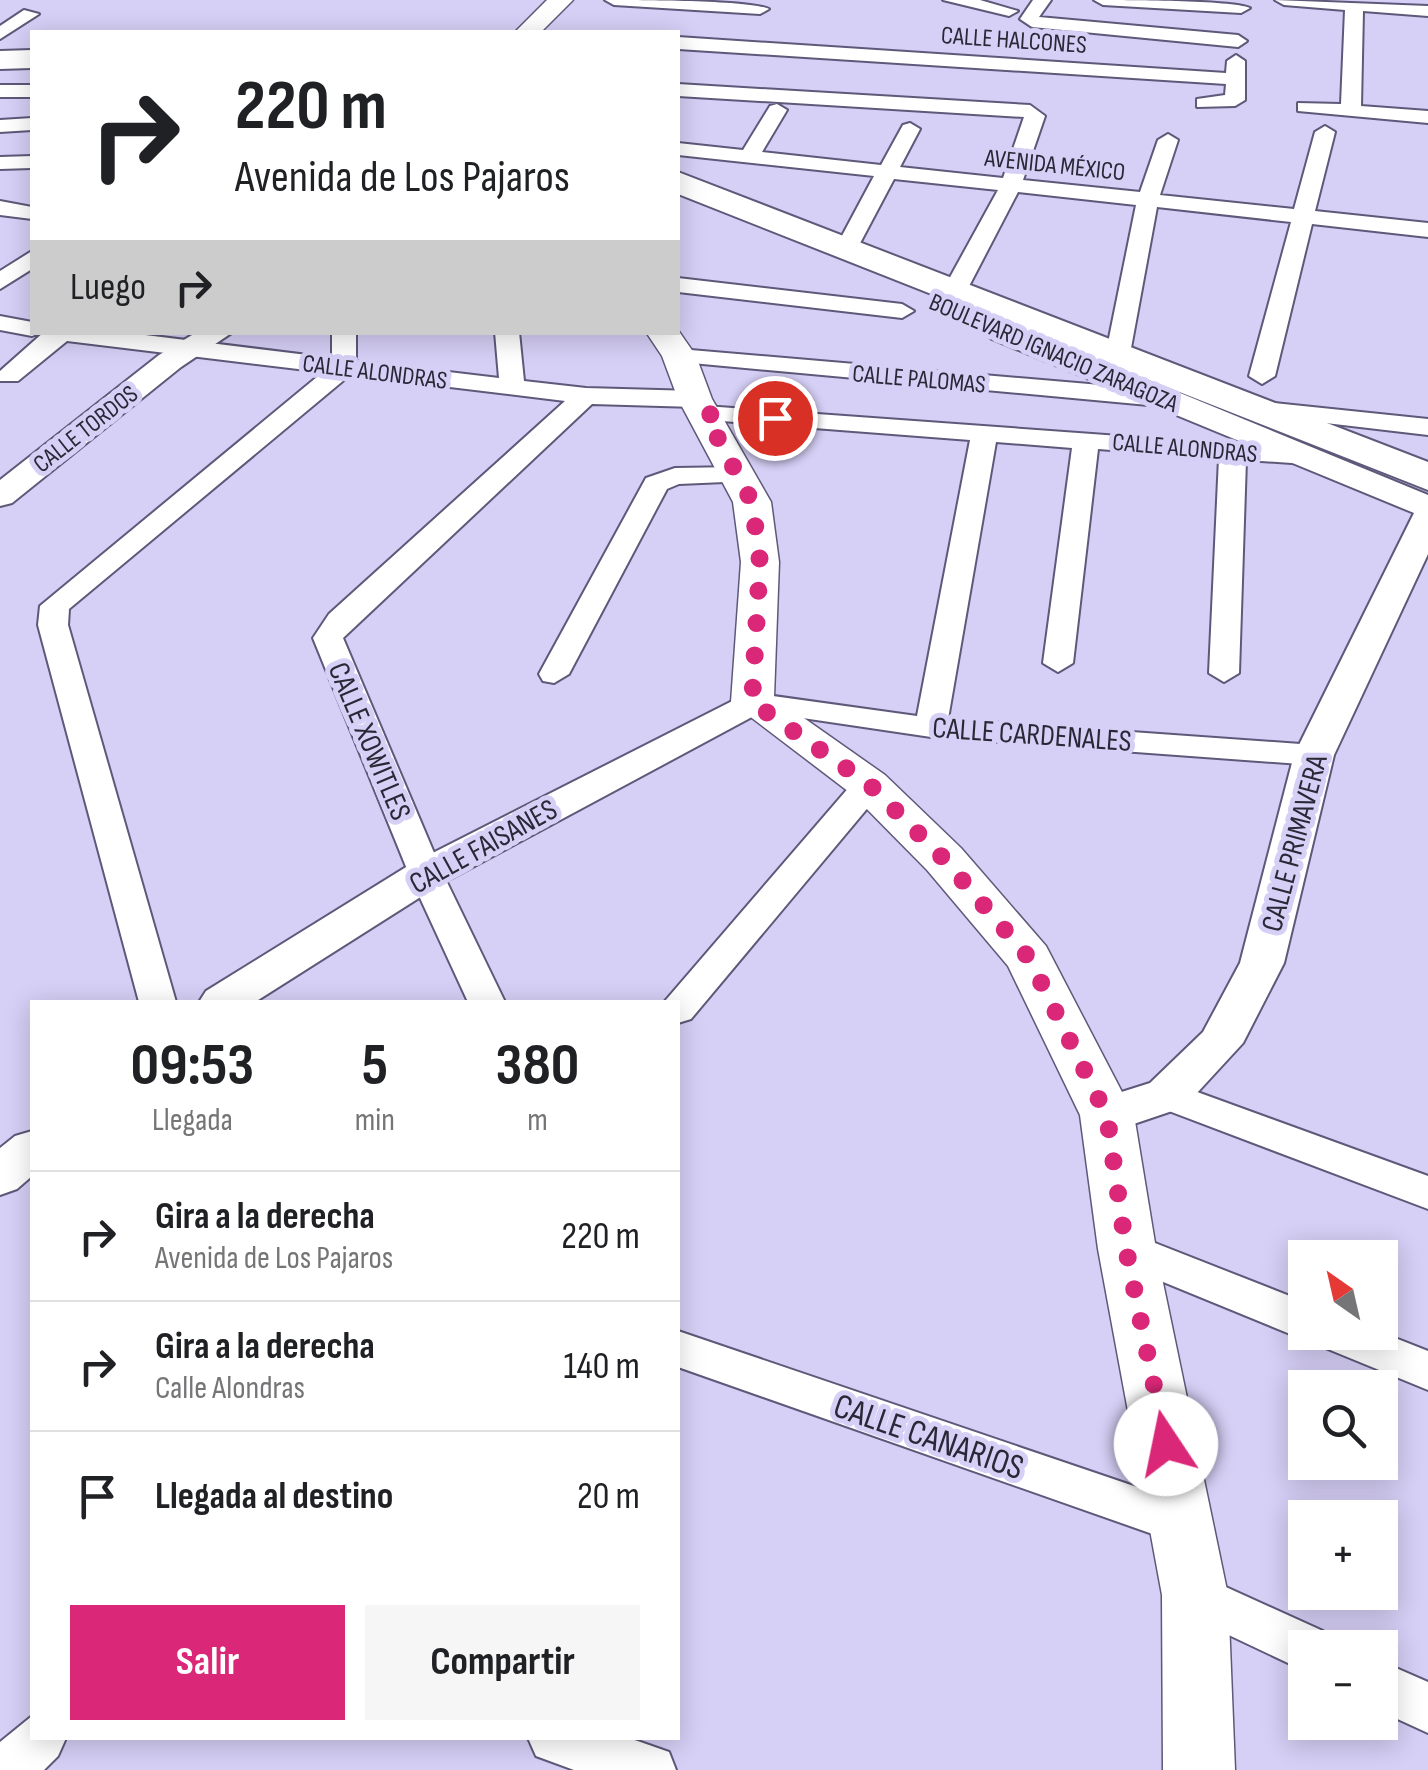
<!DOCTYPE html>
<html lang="es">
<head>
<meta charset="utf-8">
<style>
  :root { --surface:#fff; --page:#f6f6f6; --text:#202124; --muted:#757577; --line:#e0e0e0; --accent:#db2777 }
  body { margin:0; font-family:"Sofia Sans Condensed",sans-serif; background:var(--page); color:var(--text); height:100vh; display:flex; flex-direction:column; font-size:38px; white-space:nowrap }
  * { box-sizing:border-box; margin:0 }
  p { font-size:32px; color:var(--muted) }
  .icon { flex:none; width:55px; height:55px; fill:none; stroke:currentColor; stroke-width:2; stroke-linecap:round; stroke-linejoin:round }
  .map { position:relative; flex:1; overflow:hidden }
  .details { position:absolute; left:30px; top:1000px; width:650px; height:740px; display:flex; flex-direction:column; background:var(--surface); border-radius:0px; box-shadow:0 5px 25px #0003 }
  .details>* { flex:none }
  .banner { position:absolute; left:30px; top:30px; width:650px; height:305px; border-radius:0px; box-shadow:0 5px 25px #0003; background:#fff; color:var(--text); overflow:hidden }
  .needle { width:65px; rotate:326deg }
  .buttons { position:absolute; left:1288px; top:1240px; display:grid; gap:20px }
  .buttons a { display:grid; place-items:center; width:110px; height:110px; border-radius:0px; background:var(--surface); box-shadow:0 5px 25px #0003; font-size:50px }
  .pin { position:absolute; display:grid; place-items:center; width:85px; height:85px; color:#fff; margin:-42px; border:5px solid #fff; border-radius:50%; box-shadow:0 2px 10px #0007 }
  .me { position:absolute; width:110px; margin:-55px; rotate:349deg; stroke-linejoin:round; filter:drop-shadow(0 0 8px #0008) }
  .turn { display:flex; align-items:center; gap:35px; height:210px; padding:0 40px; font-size:45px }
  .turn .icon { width:130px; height:130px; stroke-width:2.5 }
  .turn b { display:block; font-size:70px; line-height:85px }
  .then { display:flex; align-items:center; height:95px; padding:0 40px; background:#0003; gap:20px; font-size:38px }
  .eta { display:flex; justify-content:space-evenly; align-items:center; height:170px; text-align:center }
  .eta b { font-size:60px; font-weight:700; line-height:70px }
  .cta { display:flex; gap:20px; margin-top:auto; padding:20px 40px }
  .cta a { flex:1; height:115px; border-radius:0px; background:var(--accent); color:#fff; font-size:40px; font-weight:700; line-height:115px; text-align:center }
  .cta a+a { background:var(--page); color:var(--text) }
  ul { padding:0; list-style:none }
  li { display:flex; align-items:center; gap:30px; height:130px; padding:0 40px; border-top:2px solid var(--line) }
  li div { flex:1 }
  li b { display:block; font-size:38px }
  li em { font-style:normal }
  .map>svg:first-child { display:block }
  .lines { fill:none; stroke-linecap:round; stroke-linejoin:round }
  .minor-casing { stroke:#5e5879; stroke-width:4 }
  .tertiary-casing { stroke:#5e5879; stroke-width:4 }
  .secondary-casing { stroke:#5e5879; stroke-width:3 }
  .primary-casing { stroke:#5e5879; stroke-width:4 }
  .minor { fill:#fff; fill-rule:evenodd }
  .tertiary { fill:#fff; fill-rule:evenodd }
  .secondary { fill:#fff; fill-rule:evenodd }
  .primary { fill:#fff; fill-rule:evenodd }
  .route { stroke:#db2777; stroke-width:18; stroke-dasharray:0 32.4 }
  .labels { text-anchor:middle; stroke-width:10; stroke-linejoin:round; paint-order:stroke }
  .far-street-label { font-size:25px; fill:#2a2736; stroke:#d6cff6 }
  .street-label { font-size:30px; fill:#2a2736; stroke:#d6cff6 }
  .near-street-label { font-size:35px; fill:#2a2736; stroke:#d6cff6 }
</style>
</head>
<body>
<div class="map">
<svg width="1428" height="1770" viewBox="0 0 1428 1770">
  <rect width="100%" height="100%" fill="#d6cff6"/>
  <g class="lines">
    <g class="minor-casing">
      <path id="minor" d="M 605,0 C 635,0 750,0 769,9 L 760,14 L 614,5 Z
        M 943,0 L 980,0 L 1018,11 L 1009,16 Z
        M 1033,0 L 1051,0 L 1039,17 L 1238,35 L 1247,41 L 1238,47 L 1032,27 L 1020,19 Z
        M 1094,0 C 1123,0 1232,0 1250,8 L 1241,13 L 1103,5 Z
        M 1275,0 L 1428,6 L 1428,16 L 1363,11 L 1361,106 L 1428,111 L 1428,123 L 1298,111 L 1298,103 L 1341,104 L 1345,10 L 1284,5 Z
        M 24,10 L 39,14 L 0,39 L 0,26 Z
        M 678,37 L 1226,73 L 1227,61 L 1236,55 L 1245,61 L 1245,100 L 1235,106 L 1197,107 L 1197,99 L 1225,95 L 1226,84 L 678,49 Z
        M 678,84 L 1030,105 L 1045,116 L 1023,180 L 1140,192 L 1158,140 L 1168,134 L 1178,140 L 1160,195 L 1294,209 L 1315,132 L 1325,126 L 1335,132 L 1315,211 L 1428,223 L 1428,237 L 1312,224 L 1275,376 L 1262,384 L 1249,376 L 1291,222 L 1157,207 L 1131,348 L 1119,355 L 1107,348 L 1136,205 L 1018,192 L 967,290 L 955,297 L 943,290 L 998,190 L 894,179 L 858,247 L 847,254 L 836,247 L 874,176 L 678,155 L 678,143 L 743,150 L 770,106 L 777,104 L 787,110 L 762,152 L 881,165 L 903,125 L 910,123 L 920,129 L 900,167 L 1003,178 L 1024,117 L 678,96 Z
        M 0,85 L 32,85 L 32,97 L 0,97 Z
        M 32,118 L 32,130 L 0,132 L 0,120 Z
        M 32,156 L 32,168 L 0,169 L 0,157 Z
        M 0,201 L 32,207 L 32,219 L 0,215 Z
        M 32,251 L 32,269 L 0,289 L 0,271 Z
        M 678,278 L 902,304 L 914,311 L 902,318 L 678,292 Z
        M 0,316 L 32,322 L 32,332 L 42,332 L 32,336 L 0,330 Z
        M 44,332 L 121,332 L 332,358 L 332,332 L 356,332 L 356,361 L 499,378 L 495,332 L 519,332 L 524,381 L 586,388 L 695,391 L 708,399 L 695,407 L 592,404 L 343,638 L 443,874 L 505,1002 L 468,1002 L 409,874 L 313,638 L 329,614 L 565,401 L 350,375 L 69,609 L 68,625 L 176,1002 L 139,1002 L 38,625 L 40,606 L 323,372 L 67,341 L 18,381 L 0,381 L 0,371 Z
        M 679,349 L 1159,390 L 1172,398 L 1159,406 L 670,361 L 667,356 L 670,351 Z
        M 1274,403 L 1428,419 L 1428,435 L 1265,416 L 1261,411 Z
        M 705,406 L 1315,450 L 1319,456 L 1315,462 L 1306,464 L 1246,460 L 1239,673 L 1224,682 L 1209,673 L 1219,458 L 1098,449 L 1073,663 L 1058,672 L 1043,663 L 1072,448 L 996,442 L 948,719 L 1314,745 L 1330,755 L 1314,765 L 931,737 L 741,709 L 736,702 L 752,693 L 917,716 L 970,440 L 696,419 L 692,414 Z
        M 738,467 L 748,469 L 751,475 L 748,481 L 679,484 L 667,489 L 569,674 L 554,683 L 543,681 L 539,674 L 646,478 L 675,468 Z
        M 869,775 L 881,778 L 886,785 L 881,792 L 691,1019 L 678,1023 L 678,1002 L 665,1001 L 857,778 Z
        M 1167,1081 L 1428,1176 L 1428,1209 L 1153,1105 L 1147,1095 L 1153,1085 Z
        M 1127,1232 L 1305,1302 L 1305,1332 L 1380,1332 L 1428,1351 L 1428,1390 L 1318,1345 L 1313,1336 L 1305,1339 L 1290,1334 L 1112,1261 L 1106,1249 L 1112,1237 Z
        M 678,1331 L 1181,1502 L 1198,1508 L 1205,1523 L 1198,1538 L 1181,1544 L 678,1367 Z
        M 1195,1573 L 1323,1631 L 1330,1648 L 1305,1648 L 1305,1671 L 1178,1611 L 1171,1595 L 1178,1579 Z
        M 1380,1661 L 1428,1682 L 1428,1733 L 1380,1711 Z
        M 32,1716 L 32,1738 L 66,1738 L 58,1756 L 44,1770 L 0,1770 L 0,1742 Z
        M 528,1738 L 629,1738 L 669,1752 L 676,1770 L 574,1770 L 536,1756 Z"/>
    </g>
    <g class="tertiary-casing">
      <path id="tertiary" d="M 964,304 L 1428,495 L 1428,554 L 1334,755 L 1284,963 L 1243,1043 L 1184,1107 L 1107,1133 L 1090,1128 L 1083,1115 L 1090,1102 L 1150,1083 L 1203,1032 L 1240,963 L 1294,755 L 1414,513 L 992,339 L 950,313 L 954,307 Z
        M 197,332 L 233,332 L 181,367 L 12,503 L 0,506 L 0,480 L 159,355 Z
        M 752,691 L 765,694 L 771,702 L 765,710 L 441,884 L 255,1002 L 199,1002 L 206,991 L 411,864 Z
        M 32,1131 L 32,1176 L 17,1189 L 0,1195 L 0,1148 L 15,1136 Z"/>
    </g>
    <g class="secondary-casing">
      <path id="secondary" d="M 547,0 L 573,0 L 541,32 L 515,32 Z
        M 678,330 L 696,356 L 712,399 L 771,502 L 779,562 L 774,697 L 885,775 L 961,848 L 1046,946 L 1134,1115 L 1156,1249 L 1228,1595 L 1235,1770 L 1163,1770 L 1162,1595 L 1098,1249 L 1080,1115 L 1008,966 L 927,870 L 853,795 L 731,702 L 741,562 L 733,502 L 678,399 L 662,356 L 646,332 Z"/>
    </g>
    <g class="primary-casing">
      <path id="primary" d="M 32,50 L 32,68 L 0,69 L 0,51 Z
        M 678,172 L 1428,462 L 1428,490 L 678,194 Z"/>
    </g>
    <use href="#minor" class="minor"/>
    <use href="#tertiary" class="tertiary"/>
    <use href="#secondary" class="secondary"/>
    <use href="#primary" class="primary"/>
  </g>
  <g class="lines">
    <path class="route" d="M 775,418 L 705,414 L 752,502 L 760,562 L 752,702 L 870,785 L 944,859 L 1029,958 L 1107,1116 L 1126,1249 L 1166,1444"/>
  </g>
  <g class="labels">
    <g class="far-street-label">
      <text transform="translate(1014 39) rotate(4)" y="9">CALLE HALCONES</text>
      <text transform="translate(1055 164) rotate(6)" y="9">AVENIDA MÉXICO</text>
      <text transform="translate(1054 352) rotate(23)" y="9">BOULEVARD IGNACIO ZARAGOZA</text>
      <text transform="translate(375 371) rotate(7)" y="9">CALLE ALONDRAS</text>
      <text transform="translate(919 378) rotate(5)" y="9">CALLE PALOMAS</text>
      <text transform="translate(85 428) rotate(-38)" y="9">CALLE TORDOS</text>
      <text transform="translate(1185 447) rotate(5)" y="9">CALLE ALONDRAS</text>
    </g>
    <g class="street-label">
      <text transform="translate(1032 734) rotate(4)" y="10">CALLE CARDENALES</text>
      <text transform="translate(370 741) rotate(67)" y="10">CALLE XOWITLES</text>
      <text transform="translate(1294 843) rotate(-75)" y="10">CALLE PRIMAVERA</text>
      <text transform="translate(483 846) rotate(-29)" y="10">CALLE FAISANES</text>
    </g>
    <g class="near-street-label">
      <text transform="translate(929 1436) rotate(19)" y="12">CALLE CANARIOS</text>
    </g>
  </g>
</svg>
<div class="buttons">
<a><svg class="needle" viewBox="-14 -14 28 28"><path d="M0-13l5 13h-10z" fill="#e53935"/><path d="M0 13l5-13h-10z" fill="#757577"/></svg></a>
<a><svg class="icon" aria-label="search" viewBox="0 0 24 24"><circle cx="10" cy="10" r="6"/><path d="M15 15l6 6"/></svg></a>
<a>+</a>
<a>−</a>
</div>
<div class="pin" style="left:775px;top:418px;background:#d93025"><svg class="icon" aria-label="arrive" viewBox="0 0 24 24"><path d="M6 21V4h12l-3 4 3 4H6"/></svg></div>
<svg class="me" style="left:1166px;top:1444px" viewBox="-20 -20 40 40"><circle r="19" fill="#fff"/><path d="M0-13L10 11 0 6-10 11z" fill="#db2777"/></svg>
<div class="banner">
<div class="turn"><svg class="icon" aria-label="right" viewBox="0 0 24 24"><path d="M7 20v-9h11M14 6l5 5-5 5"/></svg><div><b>220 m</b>Avenida de Los Pajaros</div></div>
<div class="then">Luego<svg class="icon" aria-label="right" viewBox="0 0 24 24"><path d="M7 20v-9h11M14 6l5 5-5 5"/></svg></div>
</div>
<section class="details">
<div class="eta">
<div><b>09:53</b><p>Llegada</p></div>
<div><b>5</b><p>min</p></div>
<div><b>380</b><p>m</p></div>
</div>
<ul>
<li><svg class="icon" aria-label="right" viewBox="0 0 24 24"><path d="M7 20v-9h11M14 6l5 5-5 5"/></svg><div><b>Gira a la derecha</b><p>Avenida de Los Pajaros</p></div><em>220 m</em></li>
<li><svg class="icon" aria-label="right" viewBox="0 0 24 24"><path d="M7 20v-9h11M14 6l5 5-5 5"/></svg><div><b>Gira a la derecha</b><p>Calle Alondras</p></div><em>140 m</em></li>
<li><svg class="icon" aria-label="arrive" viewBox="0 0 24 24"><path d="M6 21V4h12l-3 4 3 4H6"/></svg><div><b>Llegada al destino</b></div><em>20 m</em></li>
</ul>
<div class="cta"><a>Salir</a><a>Compartir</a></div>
</section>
</div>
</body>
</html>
